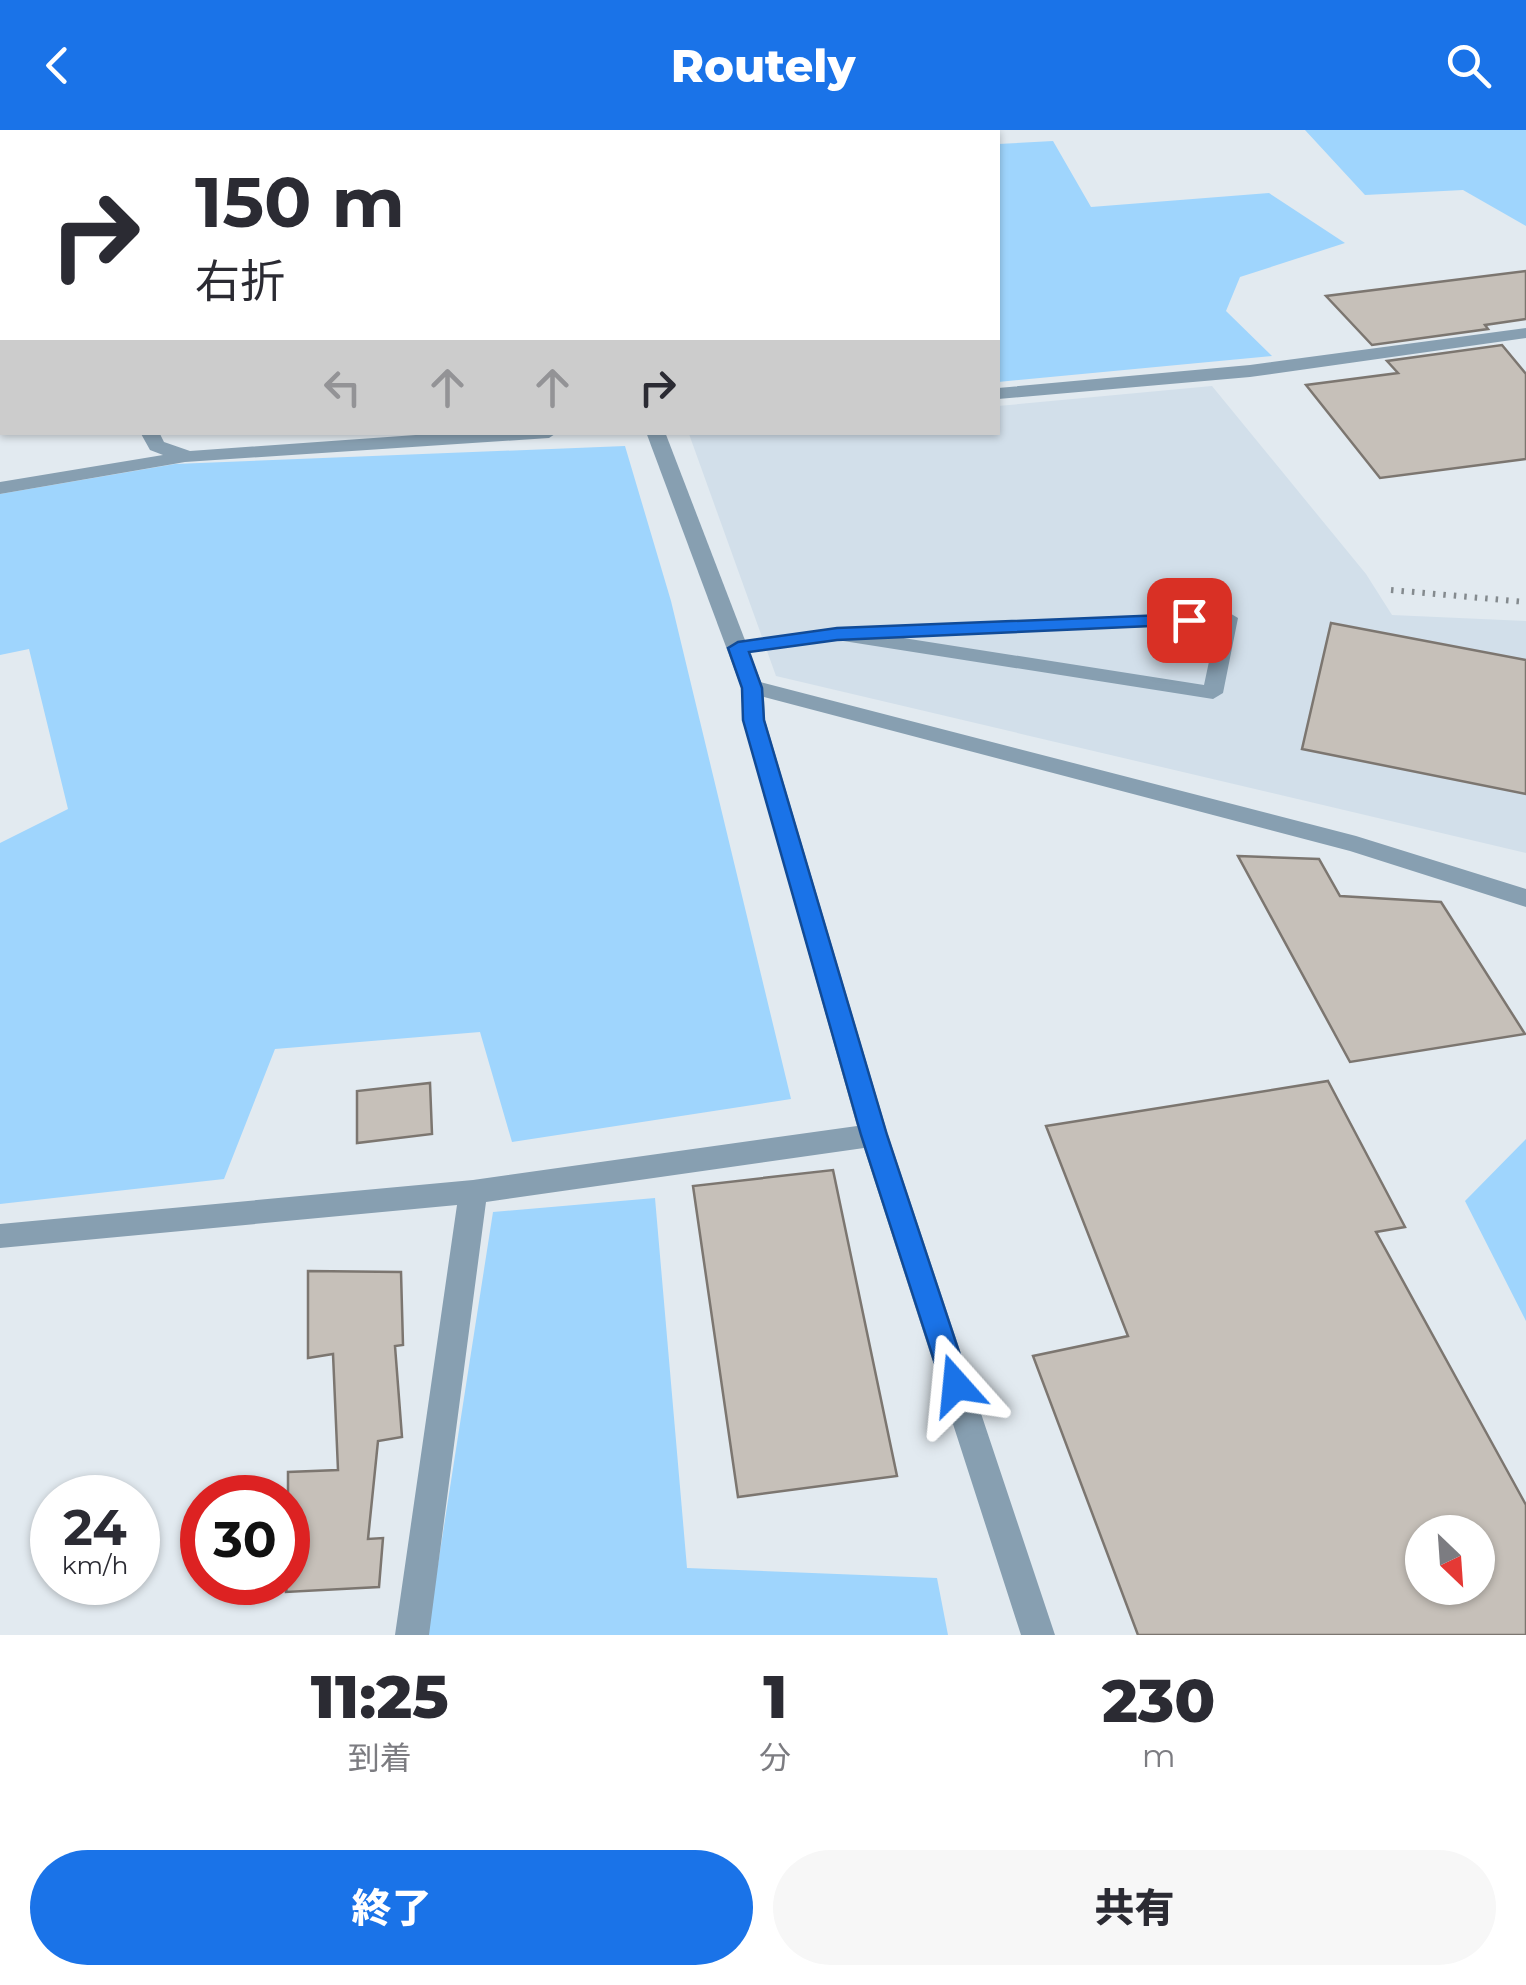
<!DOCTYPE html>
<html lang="ja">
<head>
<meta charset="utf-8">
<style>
  :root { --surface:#fff; --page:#f7f7f7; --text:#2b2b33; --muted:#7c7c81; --accent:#1a73e8 }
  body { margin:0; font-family:Montserrat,"Noto Sans JP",sans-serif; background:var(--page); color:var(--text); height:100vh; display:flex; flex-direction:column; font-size:38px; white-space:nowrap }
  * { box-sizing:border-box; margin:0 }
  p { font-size:32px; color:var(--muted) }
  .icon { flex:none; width:55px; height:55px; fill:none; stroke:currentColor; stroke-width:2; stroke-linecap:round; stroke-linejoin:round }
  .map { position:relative; height:1505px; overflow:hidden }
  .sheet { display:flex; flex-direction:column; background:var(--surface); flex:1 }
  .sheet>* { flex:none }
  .top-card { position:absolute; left:0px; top:0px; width:1000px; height:305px; box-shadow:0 2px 8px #0004; background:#fff; color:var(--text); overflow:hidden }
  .needle { width:65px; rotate:155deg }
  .tools { position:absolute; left:1405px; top:1385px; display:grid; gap:20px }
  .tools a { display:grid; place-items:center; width:90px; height:90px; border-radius:50%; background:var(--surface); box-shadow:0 2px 8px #0004; font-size:50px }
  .speed { position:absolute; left:30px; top:1345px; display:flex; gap:20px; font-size:50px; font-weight:700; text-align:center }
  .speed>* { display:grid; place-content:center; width:130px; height:130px; border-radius:50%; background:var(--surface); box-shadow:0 2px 8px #0004; line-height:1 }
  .speed small { font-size:25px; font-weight:400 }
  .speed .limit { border:15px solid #d22; background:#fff; color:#111 }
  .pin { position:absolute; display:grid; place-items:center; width:85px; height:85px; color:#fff; margin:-42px; border-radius:20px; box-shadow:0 5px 15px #0006 }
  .me { position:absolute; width:110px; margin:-55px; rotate:342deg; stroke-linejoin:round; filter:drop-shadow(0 0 8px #0008) }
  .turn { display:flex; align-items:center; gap:35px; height:210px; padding:0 30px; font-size:45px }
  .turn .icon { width:130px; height:130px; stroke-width:2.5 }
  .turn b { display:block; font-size:70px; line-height:85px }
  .lanes { display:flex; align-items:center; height:95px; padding:0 30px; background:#0003; justify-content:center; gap:50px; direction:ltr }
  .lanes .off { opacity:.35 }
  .eta { display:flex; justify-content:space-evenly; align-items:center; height:170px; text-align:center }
  .eta b { font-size:60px; font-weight:800; line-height:70px }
  .button { display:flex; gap:20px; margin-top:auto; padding:20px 30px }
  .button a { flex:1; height:115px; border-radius:60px; background:var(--accent); color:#fff; font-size:40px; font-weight:800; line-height:115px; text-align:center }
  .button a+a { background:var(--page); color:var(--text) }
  header { display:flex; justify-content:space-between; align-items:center; height:130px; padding:0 30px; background:var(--accent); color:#fff; font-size:45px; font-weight:800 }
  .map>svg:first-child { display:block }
  .built { fill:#d2dfea }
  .green { fill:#9fd5fd }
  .building { fill:#c6c0b9; stroke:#7c7670; stroke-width:2.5; fill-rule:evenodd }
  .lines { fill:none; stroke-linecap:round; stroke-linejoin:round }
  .path { stroke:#848a8e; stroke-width:6; stroke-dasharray:2.5 8; stroke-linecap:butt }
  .service { fill:#879fb1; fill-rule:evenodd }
  .minor { fill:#879fb1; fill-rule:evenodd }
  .tertiary { fill:#879fb1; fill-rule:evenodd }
  .trunk { fill:#225677; fill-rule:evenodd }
  .route { fill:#1a73e8; stroke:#114b97; stroke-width:2.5 }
</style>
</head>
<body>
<header><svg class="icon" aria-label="back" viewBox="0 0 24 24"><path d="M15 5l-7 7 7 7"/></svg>Routely<svg class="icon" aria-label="search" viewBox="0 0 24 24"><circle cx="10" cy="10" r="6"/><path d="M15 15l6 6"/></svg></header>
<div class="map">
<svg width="1526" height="1505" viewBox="0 0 1526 1505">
  <rect width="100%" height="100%" fill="#e2eaf0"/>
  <path class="built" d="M 1212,256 L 1366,444 L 1392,485 L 1526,491 L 1526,723 L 776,546 L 689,304 L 998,302 L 998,276 Z"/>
  <path class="green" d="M 0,0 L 649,0 L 2,2 L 0,40 Z
    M 1305,0 L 1526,0 L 1526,96 L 1463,60 L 1365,65 Z
    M 1053,11 L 1091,77 L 1269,63 L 1345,113 L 1240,147 L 1226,181 L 1272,226 L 998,252 L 998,14 Z
    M 625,316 L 671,471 L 791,969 L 512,1012 L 480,902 L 275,919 L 224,1049 L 0,1074 L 0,713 L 68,679 L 29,519 L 0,525 L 0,364 L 175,334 Z
    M 1526,1009 L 1526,1191 L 1465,1071 Z
    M 655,1068 L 687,1438 L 937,1448 L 948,1505 L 427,1505 L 493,1082 Z"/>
  <path class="building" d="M 1526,141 L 1526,189 L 1485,195 L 1488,199 L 1372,215 L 1326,166 Z
    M 1502,215 L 1526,244 L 1526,329 L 1380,348 L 1306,255 L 1398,243 L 1387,231 Z
    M 1331,493 L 1526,530 L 1526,664 L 1302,619 Z
    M 1238,726 L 1319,729 L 1340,766 L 1441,772 L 1525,904 L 1350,932 Z
    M 1328,951 L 1405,1097 L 1376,1102 L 1526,1375 L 1526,1505 L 1138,1505 L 1033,1226 L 1128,1206 L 1046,996 ZM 1422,1402 L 1478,1402 L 1478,1458 L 1422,1458 Z
    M 430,953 L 432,1004 L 357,1013 L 357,961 Z
    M 833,1040 L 897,1346 L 738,1367 L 693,1056 Z
    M 308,1141 L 401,1142 L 403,1215 L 395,1216 L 402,1307 L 378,1311 L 368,1409 L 383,1408 L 379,1457 L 286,1462 L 296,1385 L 288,1386 L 288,1342 L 338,1340 L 333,1224 L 308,1228 Z"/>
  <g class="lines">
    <path class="path" d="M 1391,460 L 1526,472"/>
    <path class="service" d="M 1228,482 L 1238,488 L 1223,563 L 1213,569 L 837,510 L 738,524 L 728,518 L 738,512 L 837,498 ZM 1217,494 L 1204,555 L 897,507 Z"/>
    <path class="minor" d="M 31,0 L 47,0 L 48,2 L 33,2 Z
      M 1526,198 L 1526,208 L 1250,247 L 998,269 L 998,258 L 1250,235 Z
      M 140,302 L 159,302 L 164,312 L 190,321 L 458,302 L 558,302 L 549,308 L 185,332 L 0,364 L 0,352 L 163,325 L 150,320 Z
      M 752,550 L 1356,706 L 1526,759 L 1526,777 L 1350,721 L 764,567 L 765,590 L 888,1005 L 1055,1505 L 1021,1505 L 864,1018 L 486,1072 L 429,1505 L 395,1505 L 457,1075 L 0,1118 L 0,1094 L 473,1050 L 857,996 L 743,590 L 741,557 Z"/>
    <path class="tertiary" d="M 646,302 L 665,302 L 763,557 L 760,562 L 744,562 L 741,557 Z"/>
    <path class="trunk" d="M 0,50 L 2,50 L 2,60 L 0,60 Z"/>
  </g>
  <path class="route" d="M 1189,484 L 1199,490 L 1196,494 L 837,510 L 749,522 L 762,558 L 764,590 L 887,1005 L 970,1255 L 966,1264 L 956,1268 L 946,1264 L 942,1255 L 861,1005 L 743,590 L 742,558 L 728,518 L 738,512 L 837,498 Z"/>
</svg>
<div class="tools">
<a><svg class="needle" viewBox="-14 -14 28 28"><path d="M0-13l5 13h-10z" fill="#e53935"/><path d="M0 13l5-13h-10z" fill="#7c7c81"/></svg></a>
</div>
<div class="speed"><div>24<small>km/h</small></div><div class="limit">30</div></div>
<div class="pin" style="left:1189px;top:490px;background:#d93025"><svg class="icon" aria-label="arrive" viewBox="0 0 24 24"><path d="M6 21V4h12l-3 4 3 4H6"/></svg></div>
<svg class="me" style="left:956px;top:1255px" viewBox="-20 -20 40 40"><path d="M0-17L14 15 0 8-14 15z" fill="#1a73e8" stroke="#fff" stroke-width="4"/></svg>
<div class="top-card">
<div class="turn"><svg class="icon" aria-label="right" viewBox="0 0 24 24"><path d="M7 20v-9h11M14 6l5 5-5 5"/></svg><div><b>150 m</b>右折</div></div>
<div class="lanes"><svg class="icon off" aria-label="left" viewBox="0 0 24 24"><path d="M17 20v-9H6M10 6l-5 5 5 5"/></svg><svg class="icon off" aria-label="ahead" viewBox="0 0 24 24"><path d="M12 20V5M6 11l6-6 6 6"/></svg><svg class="icon off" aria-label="ahead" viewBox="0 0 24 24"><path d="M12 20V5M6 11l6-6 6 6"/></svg><svg class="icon" aria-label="right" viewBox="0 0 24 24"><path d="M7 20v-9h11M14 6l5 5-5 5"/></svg></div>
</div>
</div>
<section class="sheet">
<div class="eta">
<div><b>11:25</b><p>到着</p></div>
<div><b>1</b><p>分</p></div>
<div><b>230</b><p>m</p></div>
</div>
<div class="button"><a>終了</a><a>共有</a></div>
</section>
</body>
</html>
